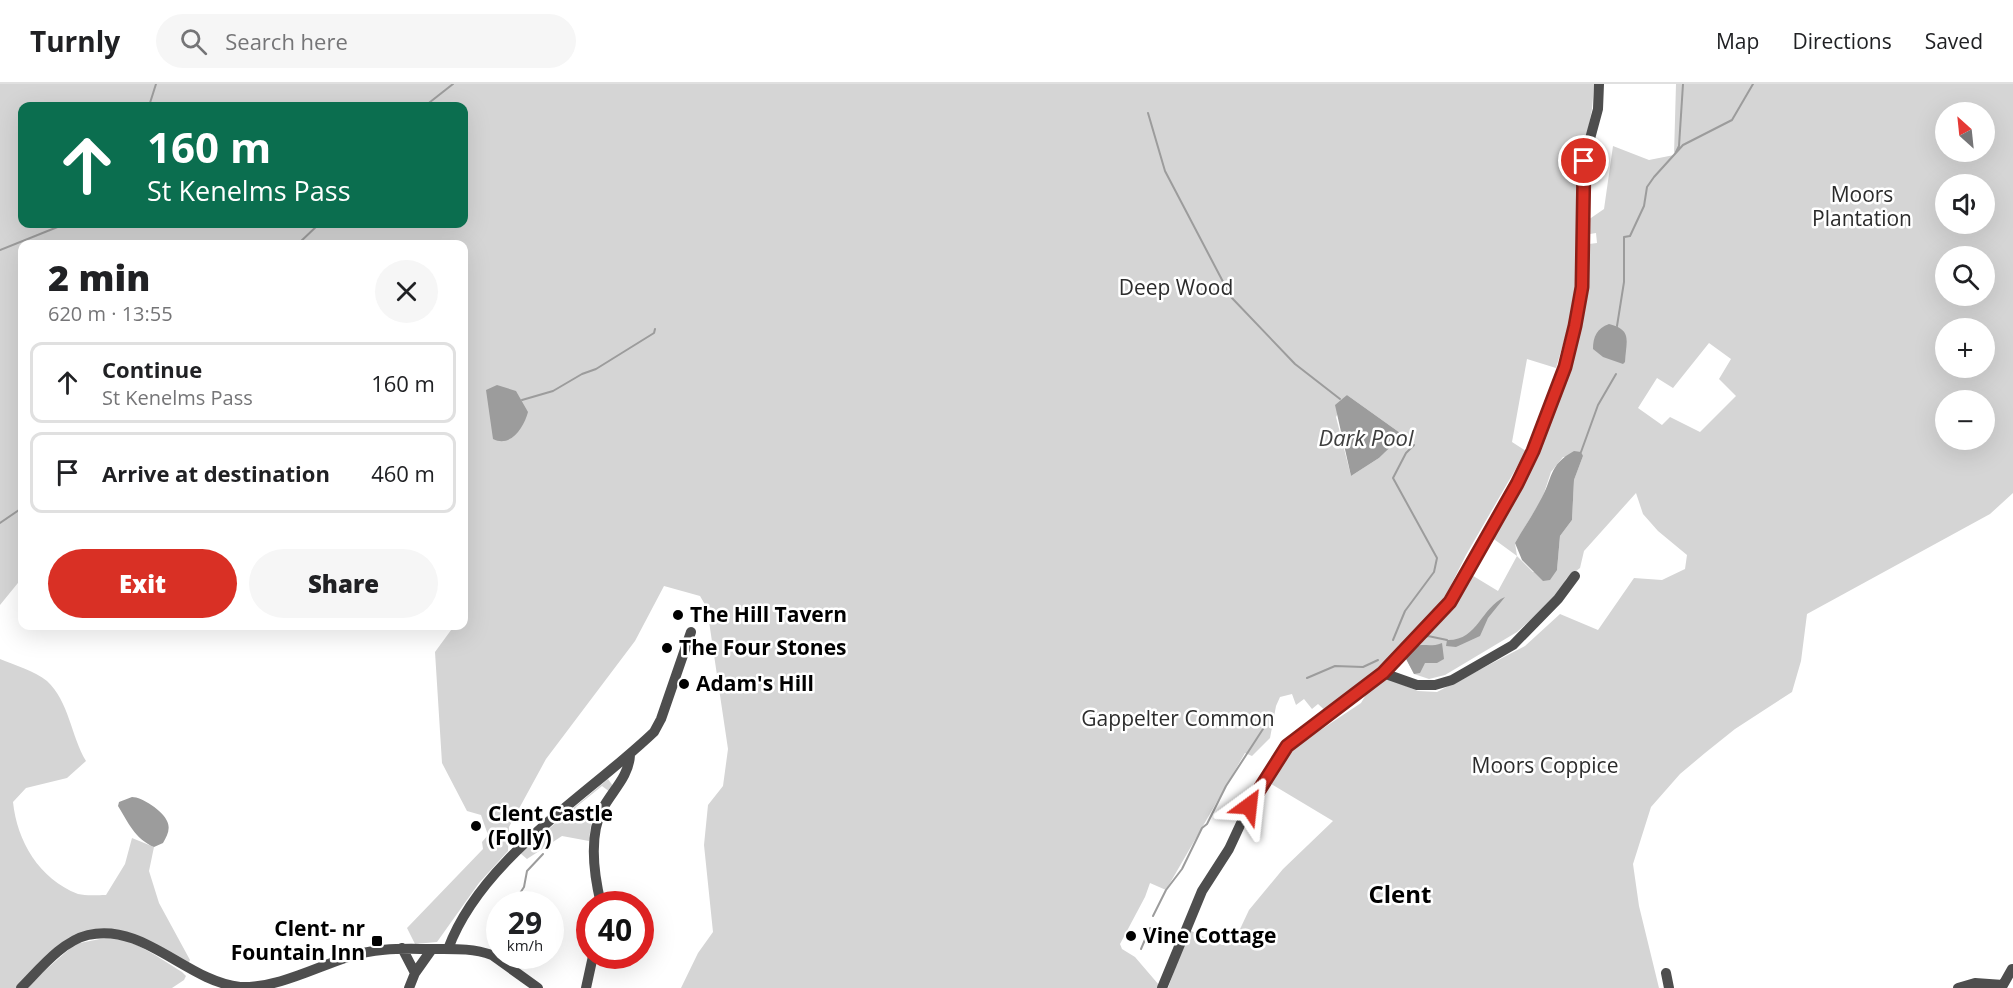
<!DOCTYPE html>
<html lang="en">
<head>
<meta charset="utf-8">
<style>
  :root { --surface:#fff; --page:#f6f6f6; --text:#202124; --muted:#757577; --line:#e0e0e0; --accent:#d93025 }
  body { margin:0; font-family:"Open Sans",sans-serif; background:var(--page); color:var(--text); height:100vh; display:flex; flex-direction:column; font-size:22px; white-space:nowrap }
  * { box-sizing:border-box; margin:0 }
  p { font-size:20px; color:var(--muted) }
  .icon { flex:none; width:33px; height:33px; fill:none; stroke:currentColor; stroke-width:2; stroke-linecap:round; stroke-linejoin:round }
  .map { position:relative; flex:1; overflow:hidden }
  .sheet { position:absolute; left:18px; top:156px; width:450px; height:390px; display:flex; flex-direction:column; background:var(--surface); border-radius:12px; box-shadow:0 6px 24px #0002 }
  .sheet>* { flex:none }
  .hud { position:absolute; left:18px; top:18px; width:450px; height:126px; border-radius:12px; box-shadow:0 6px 24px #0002; background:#0b6e4f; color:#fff; overflow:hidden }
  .needle { width:39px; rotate:333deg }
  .buttons { position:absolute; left:1935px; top:18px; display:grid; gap:12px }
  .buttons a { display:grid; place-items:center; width:60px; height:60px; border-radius:50%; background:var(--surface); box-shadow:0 6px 24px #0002; font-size:30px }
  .speed { position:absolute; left:486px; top:807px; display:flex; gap:12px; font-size:30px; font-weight:700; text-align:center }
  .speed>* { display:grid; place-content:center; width:78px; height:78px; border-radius:50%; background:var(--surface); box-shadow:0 6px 24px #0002; line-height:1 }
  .speed small { font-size:15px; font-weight:400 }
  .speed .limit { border:9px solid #d22; background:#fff; color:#111 }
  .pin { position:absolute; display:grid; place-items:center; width:51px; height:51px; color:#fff; margin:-26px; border:3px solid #fff; border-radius:50%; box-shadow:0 2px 6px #0007 }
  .me { position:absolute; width:66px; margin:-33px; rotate:30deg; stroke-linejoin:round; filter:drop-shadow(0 0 4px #0008) }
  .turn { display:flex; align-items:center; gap:21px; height:126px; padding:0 30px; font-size:27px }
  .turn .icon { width:78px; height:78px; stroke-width:2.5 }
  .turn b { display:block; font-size:42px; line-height:51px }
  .round { display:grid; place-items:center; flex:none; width:63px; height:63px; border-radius:32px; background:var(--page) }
  .overview { display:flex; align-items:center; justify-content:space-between; height:102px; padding:0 30px }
  h1 { font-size:36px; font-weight:800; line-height:45px }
  .primary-button { display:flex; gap:12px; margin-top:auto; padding:12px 30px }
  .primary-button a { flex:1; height:69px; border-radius:36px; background:var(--accent); color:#fff; font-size:24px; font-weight:800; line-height:69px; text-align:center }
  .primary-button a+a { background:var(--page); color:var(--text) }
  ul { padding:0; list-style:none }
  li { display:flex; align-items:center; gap:18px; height:81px; margin:0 12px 9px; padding:0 18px; border:3px solid var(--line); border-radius:12px }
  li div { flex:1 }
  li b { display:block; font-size:22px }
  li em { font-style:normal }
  header { display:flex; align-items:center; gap:36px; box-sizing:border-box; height:84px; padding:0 30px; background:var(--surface); border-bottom:2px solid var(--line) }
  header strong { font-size:28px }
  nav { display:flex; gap:33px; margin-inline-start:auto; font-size:21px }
  .search { width:420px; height:54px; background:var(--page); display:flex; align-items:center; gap:15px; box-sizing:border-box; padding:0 21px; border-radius:33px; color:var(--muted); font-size:22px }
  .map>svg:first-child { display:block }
  .green { fill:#d5d5d5; fill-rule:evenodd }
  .water { fill:#9c9c9c }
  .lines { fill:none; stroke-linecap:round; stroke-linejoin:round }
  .stream { stroke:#9c9c9c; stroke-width:2 }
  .minor { stroke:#4e4e4e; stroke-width:10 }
  .route-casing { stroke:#8d1f18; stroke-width:15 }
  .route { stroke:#d93025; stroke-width:10 }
  .poi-dot { fill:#000; stroke:#fff; stroke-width:2 }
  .labels { text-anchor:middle; stroke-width:5; stroke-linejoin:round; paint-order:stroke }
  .park-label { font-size:21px; fill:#2c2c2c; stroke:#fff }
  .poi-label { font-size:21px; font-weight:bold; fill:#000; stroke:#fff; text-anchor:start }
  .water-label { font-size:22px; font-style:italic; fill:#3d3d3d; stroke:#fff }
  .quarter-label { font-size:24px; font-weight:bold; fill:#000; stroke:#fff }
</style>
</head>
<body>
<header>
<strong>Turnly</strong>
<div class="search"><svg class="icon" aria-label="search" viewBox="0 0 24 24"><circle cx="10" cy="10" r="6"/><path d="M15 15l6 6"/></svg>Search here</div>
<nav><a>Map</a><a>Directions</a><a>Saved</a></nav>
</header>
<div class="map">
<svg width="2013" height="904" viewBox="0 0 2013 904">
  <rect width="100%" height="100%" fill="#fff"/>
  <path class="green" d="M 0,0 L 1594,0 L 1592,25 L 1578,97 L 1578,191 L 1572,230 L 1556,284 L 1527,275 L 1512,358 L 1526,367 L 1466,471 L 1445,513 L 1380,584 L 1328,629 L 1318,620 L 1312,625 L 1304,615 L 1296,621 L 1292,610 L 1280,613 L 1276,622 L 1270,654 L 1252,672 L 1245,669 L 1166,806 L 1150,799 L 1145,813 L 1120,860 L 1122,865 L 1135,873 L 1159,901 L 1157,904 L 681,904 L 698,869 L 713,848 L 704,761 L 708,721 L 723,702 L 728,665 L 707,524 L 700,512 L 664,502 L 635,557 L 546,675 L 509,743 L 508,767 L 479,799 L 437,858 L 415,860 L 407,844 L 483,765 L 482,758 L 488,751 L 481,731 L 467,727 L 442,679 L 435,568 L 454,542 L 464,542 L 464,529 L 468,523 L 464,504 L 464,160 L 22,160 L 22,494 L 0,521 ZM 22,22 L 464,22 L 464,140 L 22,140 ZM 1347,311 L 1403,351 L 1379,374 L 1351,392 L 1336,333 Z
    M 1676,0 L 2013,0 L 2013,409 L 1990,430 L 1807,530 L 1801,577 L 1792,608 L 1735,645 L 1705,669 L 1680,690 L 1651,723 L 1633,780 L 1639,822 L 1659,904 L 1168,904 L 1189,846 L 1222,861 L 1233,860 L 1249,826 L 1283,785 L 1333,737 L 1268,698 L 1292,665 L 1361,619 L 1367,609 L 1386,594 L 1418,607 L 1437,608 L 1525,562 L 1560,530 L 1598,546 L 1634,494 L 1662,496 L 1685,485 L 1687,471 L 1658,447 L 1643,430 L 1636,409 L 1584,467 L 1580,484 L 1566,495 L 1560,510 L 1517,548 L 1445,591 L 1429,595 L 1414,590 L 1403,569 L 1448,531 L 1470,490 L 1498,507 L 1517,472 L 1491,453 L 1536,370 L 1580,241 L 1589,160 L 1597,159 L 1596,149 L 1590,150 L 1588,136 L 1604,125 L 1613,62 L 1649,76 L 1674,71 ZM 1946,28 L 1984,28 L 1984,68 L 1946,68 ZM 1946,100 L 1984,100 L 1984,140 L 1946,140 ZM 1946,172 L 1984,172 L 1984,212 L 1946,212 ZM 1946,244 L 1984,244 L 1984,284 L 1946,284 ZM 1709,259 L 1731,275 L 1719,295 L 1736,312 L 1700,348 L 1670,333 L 1662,341 L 1638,324 L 1657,294 L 1673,304 ZM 1946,316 L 1984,316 L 1984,356 L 1946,356 ZM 1583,372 L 1574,396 L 1572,436 L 1560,452 L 1557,486 L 1533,488 L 1517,472 L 1515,459 L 1542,415 L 1551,388 L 1563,373 Z
    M 0,575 C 14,581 35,587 47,597 C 69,617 71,652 86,677 L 67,694 L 26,704 L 13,718 C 17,757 39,795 78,810 C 86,812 98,811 106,811 L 125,780 L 132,754 L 154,763 L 149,787 L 159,819 L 190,876 L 188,880 L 121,847 L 67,857 L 17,904 L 0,904 Z
    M 608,695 L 613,702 L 610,708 L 602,702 L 576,723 L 591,740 L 589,757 L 562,752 L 527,775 L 520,769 Z
    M 110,853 C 136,856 159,874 182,888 L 186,892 L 184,896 L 172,904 L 25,904 L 75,860 Z"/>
  <path class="water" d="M 1609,240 C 1633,246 1626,257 1625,278 L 1623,280 L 1603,273 L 1593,265 C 1593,253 1597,244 1609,240 Z
    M 497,301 L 516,307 L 528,328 C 524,343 511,364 493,355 L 486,306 Z
    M 1347,311 L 1403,351 L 1379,374 L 1351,392 L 1335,321 Z
    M 1574,367 L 1581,368 L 1583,372 L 1574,396 L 1572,436 L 1560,452 L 1557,486 L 1550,496 L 1543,497 L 1522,476 L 1515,459 C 1523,445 1532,432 1540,417 C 1553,395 1548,381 1574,367 Z
    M 1505,513 L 1488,534 L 1480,552 L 1456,563 L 1446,562 L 1447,556 C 1478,557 1481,523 1505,513 Z
    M 1442,559 L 1444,575 L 1437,579 L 1425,579 L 1420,589 L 1414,590 L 1405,573 C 1420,553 1424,566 1442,559 Z
    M 132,713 C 142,713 163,727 167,737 C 171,745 167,752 163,759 L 154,763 C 135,755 128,738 118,722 L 119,718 Z"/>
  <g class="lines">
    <path class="stream" d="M 149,22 L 156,0
      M 425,22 L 453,0
      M 1148,29 L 1165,87 L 1231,213 L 1295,280 L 1340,315
      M 1676,68 L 1679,62 L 1683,0
      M 298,160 L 319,140
      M 0,166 L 65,140
      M 1617,242 L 1624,198 L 1624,153 L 1630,152 L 1644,122 L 1647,103 L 1654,93 L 1683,61 L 1732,36 L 1753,0
      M 522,316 L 553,307 L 582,290 L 596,285 L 654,249 L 655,245
      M 1581,368 L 1598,321 L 1616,290
      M 0,439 L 22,424
      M 1393,556 L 1405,527 L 1434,488 L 1437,474 L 1393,394 L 1406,369 L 1414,361
      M 1421,556 L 1428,552 L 1447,556
      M 1307,594 L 1335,582 L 1363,583 L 1378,576
      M 513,820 L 524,803 L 527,787 L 543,770
      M 1153,832 L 1166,806 L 1182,785 L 1202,744 L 1207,740 L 1226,702 L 1263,645
      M 1141,865 L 1150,844"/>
    <path class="minor" d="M 1383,589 L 1417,601 L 1435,601 L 1452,596 L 1513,561 L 1558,515 L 1575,492
      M 601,820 C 594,791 588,752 603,724 C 613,706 629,692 630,671
      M 402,864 L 415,889
      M 448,865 C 481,775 586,713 654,648 L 661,635 L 691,548
      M 1666,889 L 1669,904
      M 21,904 C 39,886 62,857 88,851 C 144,838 186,897 240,903 C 278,904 314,884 348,873 C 378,863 403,865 433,865 C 454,865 472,864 492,871 L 538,904
      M 409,904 L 415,889 L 432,865
      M 586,904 L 593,872
      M 1162,904 L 1202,807 L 1229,765 L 1249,722 L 1271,684 L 1288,662 L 1383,589 L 1450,518 L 1533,367 L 1565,283 L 1575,242 L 1582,203 L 1584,77 L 1598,25 L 1599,0
      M 1958,904 L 1975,899 L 2003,901 L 2012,885"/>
  </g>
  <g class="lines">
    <g class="route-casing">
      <path id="route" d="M 1249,722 L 1287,662 L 1383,589 L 1450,518 L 1517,400 L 1533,367 L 1565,283 L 1575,242 L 1582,203 L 1584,77"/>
    </g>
    <use href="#route" class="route"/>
  </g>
  <g class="poi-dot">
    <circle cx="678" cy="531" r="6"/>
    <circle cx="667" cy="564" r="6"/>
    <circle cx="684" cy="600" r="6"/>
    <circle cx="476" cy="742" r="6"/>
    <circle cx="1131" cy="852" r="6"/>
    <rect x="371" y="851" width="12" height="12" rx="3"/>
  </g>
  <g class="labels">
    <g class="park-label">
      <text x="1862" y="118">Moors<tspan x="1862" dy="24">Plantation</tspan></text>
      <text x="1176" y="211">Deep Wood</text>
      <text x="1178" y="642">Gappelter Common</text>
      <text x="1545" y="689">Moors Coppice</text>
    </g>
    <g class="poi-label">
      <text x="690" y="538">The Hill Tavern</text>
      <text x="679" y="571">The Four Stones</text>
      <text x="696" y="607">Adam's Hill</text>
      <text x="488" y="737">Clent Castle<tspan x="488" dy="24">(Folly)</tspan></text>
      <text x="365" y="852" text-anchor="end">Clent- nr<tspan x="365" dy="24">Fountain Inn</tspan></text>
      <text x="1143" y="859">Vine Cottage</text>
    </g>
    <g class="water-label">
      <text x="1366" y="362">Dark Pool</text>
    </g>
    <g class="quarter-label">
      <text x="1400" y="819">Clent</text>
    </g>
  </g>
</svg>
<div class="buttons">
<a><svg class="needle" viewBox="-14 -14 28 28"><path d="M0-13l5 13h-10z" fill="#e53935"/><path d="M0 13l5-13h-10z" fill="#757577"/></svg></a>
<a><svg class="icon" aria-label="sound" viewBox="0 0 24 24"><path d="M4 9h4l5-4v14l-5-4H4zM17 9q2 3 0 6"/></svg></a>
<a><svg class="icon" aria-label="search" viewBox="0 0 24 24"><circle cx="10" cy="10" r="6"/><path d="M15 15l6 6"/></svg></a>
<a>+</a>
<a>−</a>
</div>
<div class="speed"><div>29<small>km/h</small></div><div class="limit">40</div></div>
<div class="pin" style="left:1584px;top:77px;background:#d93025"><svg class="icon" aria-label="arrive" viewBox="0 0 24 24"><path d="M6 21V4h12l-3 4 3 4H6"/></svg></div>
<svg class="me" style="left:1249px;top:722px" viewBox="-20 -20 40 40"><path d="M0-17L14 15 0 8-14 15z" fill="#d93025" stroke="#fff" stroke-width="4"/></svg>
<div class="hud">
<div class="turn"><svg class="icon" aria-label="ahead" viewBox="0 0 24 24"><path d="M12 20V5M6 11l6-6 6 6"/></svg><div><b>160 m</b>St Kenelms Pass</div></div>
</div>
<section class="sheet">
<div class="overview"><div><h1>2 min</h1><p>620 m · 13:55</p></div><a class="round"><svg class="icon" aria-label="close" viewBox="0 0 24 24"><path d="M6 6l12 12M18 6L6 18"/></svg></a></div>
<ul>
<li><svg class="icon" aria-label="ahead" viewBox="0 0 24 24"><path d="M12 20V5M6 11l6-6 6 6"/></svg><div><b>Continue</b><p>St Kenelms Pass</p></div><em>160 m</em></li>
<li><svg class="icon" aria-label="arrive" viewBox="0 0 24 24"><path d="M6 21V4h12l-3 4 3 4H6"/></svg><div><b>Arrive at destination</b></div><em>460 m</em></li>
</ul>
<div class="primary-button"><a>Exit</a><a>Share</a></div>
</section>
</div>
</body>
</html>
